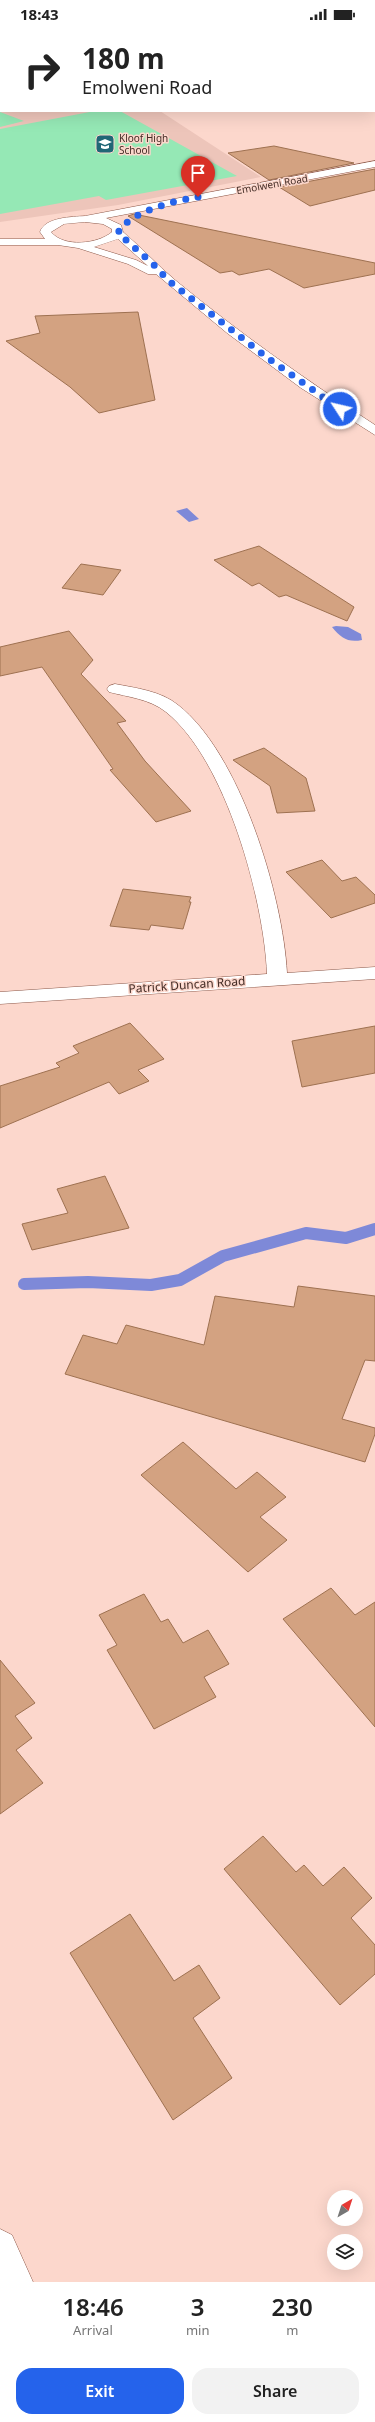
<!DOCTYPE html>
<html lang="en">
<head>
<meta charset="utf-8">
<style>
  :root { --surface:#fff; --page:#f2f2f2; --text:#222; --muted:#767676; --accent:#2563eb }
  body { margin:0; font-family:"Noto Sans",sans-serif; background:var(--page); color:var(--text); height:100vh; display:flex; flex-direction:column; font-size:15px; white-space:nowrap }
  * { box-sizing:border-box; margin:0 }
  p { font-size:13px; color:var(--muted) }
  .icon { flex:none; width:22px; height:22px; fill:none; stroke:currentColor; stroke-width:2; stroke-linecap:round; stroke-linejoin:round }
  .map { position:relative; height:2254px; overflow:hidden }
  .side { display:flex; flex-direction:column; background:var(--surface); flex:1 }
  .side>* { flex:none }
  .banner { position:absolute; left:0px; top:0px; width:375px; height:84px; box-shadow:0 4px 16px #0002; background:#fff; color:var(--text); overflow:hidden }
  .needle { width:26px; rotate:39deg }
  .controls { position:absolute; left:327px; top:2162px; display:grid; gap:8px }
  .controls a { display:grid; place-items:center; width:36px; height:36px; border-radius:50%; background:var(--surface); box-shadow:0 4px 16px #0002; font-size:20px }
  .pin { position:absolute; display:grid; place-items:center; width:34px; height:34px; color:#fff; margin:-41px -17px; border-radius:50% 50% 50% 0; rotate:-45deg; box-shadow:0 0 4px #0007 }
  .pin .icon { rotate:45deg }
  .me { position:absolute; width:44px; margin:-22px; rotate:305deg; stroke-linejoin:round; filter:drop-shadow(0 0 3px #0008) }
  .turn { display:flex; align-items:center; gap:14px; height:84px; padding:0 16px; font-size:18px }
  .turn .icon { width:52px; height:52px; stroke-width:2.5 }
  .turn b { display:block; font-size:28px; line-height:34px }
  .eta { display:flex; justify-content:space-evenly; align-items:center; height:68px; text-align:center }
  .eta b { font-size:24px; font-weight:600; line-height:28px }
  .action { display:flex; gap:8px; margin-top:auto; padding:8px 16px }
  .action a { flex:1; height:46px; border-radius:16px; background:var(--accent); color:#fff; font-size:16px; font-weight:600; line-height:46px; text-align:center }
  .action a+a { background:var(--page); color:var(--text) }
  .status { display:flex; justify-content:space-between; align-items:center; height:28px; padding:0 20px; background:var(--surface); direction:ltr }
  .status svg { height:11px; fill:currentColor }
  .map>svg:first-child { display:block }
  .built { fill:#edc5ba }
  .green { fill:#95e8b5 }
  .water { fill:#7e89d8 }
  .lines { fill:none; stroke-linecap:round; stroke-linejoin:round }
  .stream { stroke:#7e89d8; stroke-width:12 }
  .building { fill:#d3a281; stroke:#9e7151 }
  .minor-casing { stroke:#8c5849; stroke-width:1 }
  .minor { fill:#fff; fill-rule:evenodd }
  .route { stroke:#2563eb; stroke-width:7; stroke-dasharray:0 12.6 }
  .labels { text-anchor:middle; stroke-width:3; stroke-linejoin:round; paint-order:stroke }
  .far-poi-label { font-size:10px; fill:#442d26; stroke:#fcd7cc; text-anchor:start }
  .far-street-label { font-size:10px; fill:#442d26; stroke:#fcd7cc }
  .street-label { font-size:12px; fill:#442d26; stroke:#fcd7cc }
</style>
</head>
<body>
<div class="status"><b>18:43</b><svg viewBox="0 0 49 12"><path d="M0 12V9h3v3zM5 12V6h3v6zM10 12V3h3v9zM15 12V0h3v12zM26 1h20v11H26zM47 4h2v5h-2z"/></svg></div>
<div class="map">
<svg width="375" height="2254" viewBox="0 0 375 2254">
  <rect width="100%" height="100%" fill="#fcd7cc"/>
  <path class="built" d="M 0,71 L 1,83 L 160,83 L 261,149 L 118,177 L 0,194 Z"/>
  <path class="green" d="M 95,83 L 120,83 L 237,148 L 106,172 L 99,168 L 0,186 L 0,101 Z
    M 0,84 L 24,93 L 0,99 Z"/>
  <path class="water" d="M 187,480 L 199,491 L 189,494 L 176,483 Z
    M 336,598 L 348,599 L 361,606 L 362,612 C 348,615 341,610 332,599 Z"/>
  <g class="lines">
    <path class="stream" d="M 24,1256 L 88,1254 L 151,1257 L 180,1252 L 223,1228 L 306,1205 L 346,1210 L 375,1201"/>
  </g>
  <path class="building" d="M 274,118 L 354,135 L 269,152 L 228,125 Z
    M 375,141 L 375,162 L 310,178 L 279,159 Z
    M 134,186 L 375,235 L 375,246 L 304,260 L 269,241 L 239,247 L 232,243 L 220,245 L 128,188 Z
    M 138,284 L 155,372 L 99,385 L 70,359 L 6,313 L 40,305 L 35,288 Z
    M 259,518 L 354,579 L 347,593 L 286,567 L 279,569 L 259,555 L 252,558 L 214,532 Z
    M 81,536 L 121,542 L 103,567 L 62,560 Z
    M 69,603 L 93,632 L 81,646 L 126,693 L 117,695 L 145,733 L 191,783 L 156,794 L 110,742 L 113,741 L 42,639 L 0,648 L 0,619 Z
    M 264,720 L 306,750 L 315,783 L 277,785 L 270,758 L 233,732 Z
    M 322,832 L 342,853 L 356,849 L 375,867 L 375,875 L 331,890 L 286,844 Z
    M 123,861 L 191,869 L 189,874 L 191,874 L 183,901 L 151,897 L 149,902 L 110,898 Z
    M 130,995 L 164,1031 L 138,1042 L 149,1053 L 119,1066 L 109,1054 L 0,1100 L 0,1058 L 60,1039 L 56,1035 L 79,1025 L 73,1018 Z
    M 375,998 L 375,1045 L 302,1059 L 292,1013 Z
    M 105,1148 L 129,1200 L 32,1222 L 22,1196 L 68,1185 L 57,1161 Z
    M 298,1258 L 375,1268 L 375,1333 L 365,1332 L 342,1391 L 375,1400 L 375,1406 L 365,1434 L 65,1346 L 83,1307 L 117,1316 L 126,1297 L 204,1317 L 215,1268 L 294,1279 Z
    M 183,1414 L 236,1461 L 257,1444 L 286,1469 L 260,1489 L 287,1512 L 248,1544 L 141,1447 Z
    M 331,1560 L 355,1587 L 375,1574 L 375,1699 L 283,1591 Z
    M 144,1566 L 161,1594 L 168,1591 L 183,1615 L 208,1602 L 229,1636 L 204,1649 L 216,1669 L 154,1701 L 107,1622 L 117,1617 L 99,1587 Z
    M 0,1632 L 35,1675 L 15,1688 L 32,1710 L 16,1722 L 43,1755 L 0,1786 Z
    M 263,1808 L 296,1844 L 304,1837 L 323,1858 L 344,1839 L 372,1870 L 351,1890 L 375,1917 L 375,1946 L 340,1977 L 224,1841 Z
    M 130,1886 L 174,1953 L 199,1937 L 220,1970 L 193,1990 L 232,2050 L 173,2092 L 70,1925 Z"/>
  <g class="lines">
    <g class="minor-casing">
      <path id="minor" d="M 226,0 L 238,0 L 238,1 L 226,1 Z
        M 374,34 L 375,34 L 375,40 L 374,40 Z
        M 375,133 L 375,139 L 106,190 L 121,197 L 123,204 C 141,219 157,237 175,252 C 238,304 306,352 375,397 L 375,407 L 301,360 L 227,305 L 156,246 L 148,246 L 128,236 L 78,220 L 58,217 L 0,217 L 0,211 L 45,211 L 40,204 C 45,189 72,189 85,188 ZM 85,194 L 103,196 L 112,201 L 112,204 C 98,216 64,220 51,204 L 64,196 ZM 118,211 L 148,238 L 136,232 L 94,219 Z
        M 115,656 C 136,660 161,663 178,677 C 240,725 283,868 287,945 L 375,939 L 375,951 L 0,976 L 0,964 L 267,946 C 264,872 226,732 166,684 C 150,671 128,669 109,664 L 107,661 L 109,658 Z
        M 0,2201 L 12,2207 L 33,2254 L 0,2254 Z"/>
    </g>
    <use href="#minor" class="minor"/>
  </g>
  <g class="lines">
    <path class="route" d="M 198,169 C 177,172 128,184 118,205 L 153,236 L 169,253 L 269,331 L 340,381"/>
  </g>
  <defs>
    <g id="school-square" transform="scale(1)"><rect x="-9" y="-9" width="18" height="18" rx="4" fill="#206676" stroke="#fcd7cc"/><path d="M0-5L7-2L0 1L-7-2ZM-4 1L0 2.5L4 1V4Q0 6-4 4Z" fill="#fff"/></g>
  </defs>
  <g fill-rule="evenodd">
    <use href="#school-square" x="105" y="116"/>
  </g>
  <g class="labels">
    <g class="far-poi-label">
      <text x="119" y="114">Kloof High<tspan x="119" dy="12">School</tspan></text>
    </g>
    <g class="far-street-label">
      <text transform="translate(272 156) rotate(-10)" y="4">Emolweni Road</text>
    </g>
    <g class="street-label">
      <text transform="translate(187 957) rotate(-4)" y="4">Patrick Duncan Road</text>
    </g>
  </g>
</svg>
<div class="controls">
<a><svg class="needle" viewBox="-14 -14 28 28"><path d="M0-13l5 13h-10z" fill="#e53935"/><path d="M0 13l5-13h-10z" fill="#767676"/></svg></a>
<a><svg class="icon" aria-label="layers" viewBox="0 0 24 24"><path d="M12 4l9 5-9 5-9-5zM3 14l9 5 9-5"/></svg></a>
</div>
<div class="pin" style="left:198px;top:169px;background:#d93025"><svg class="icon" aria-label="arrive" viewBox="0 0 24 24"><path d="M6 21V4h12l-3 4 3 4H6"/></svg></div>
<svg class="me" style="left:340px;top:381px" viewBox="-20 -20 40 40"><circle r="17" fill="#2563eb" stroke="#fff" stroke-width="3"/><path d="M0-11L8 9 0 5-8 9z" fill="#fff"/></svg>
<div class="banner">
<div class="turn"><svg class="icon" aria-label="right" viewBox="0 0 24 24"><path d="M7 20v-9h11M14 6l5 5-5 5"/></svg><div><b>180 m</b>Emolweni Road</div></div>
</div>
</div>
<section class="side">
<div class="eta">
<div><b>18:46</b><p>Arrival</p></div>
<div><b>3</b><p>min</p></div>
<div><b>230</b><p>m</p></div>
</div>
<div class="action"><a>Exit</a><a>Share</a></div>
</section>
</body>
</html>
